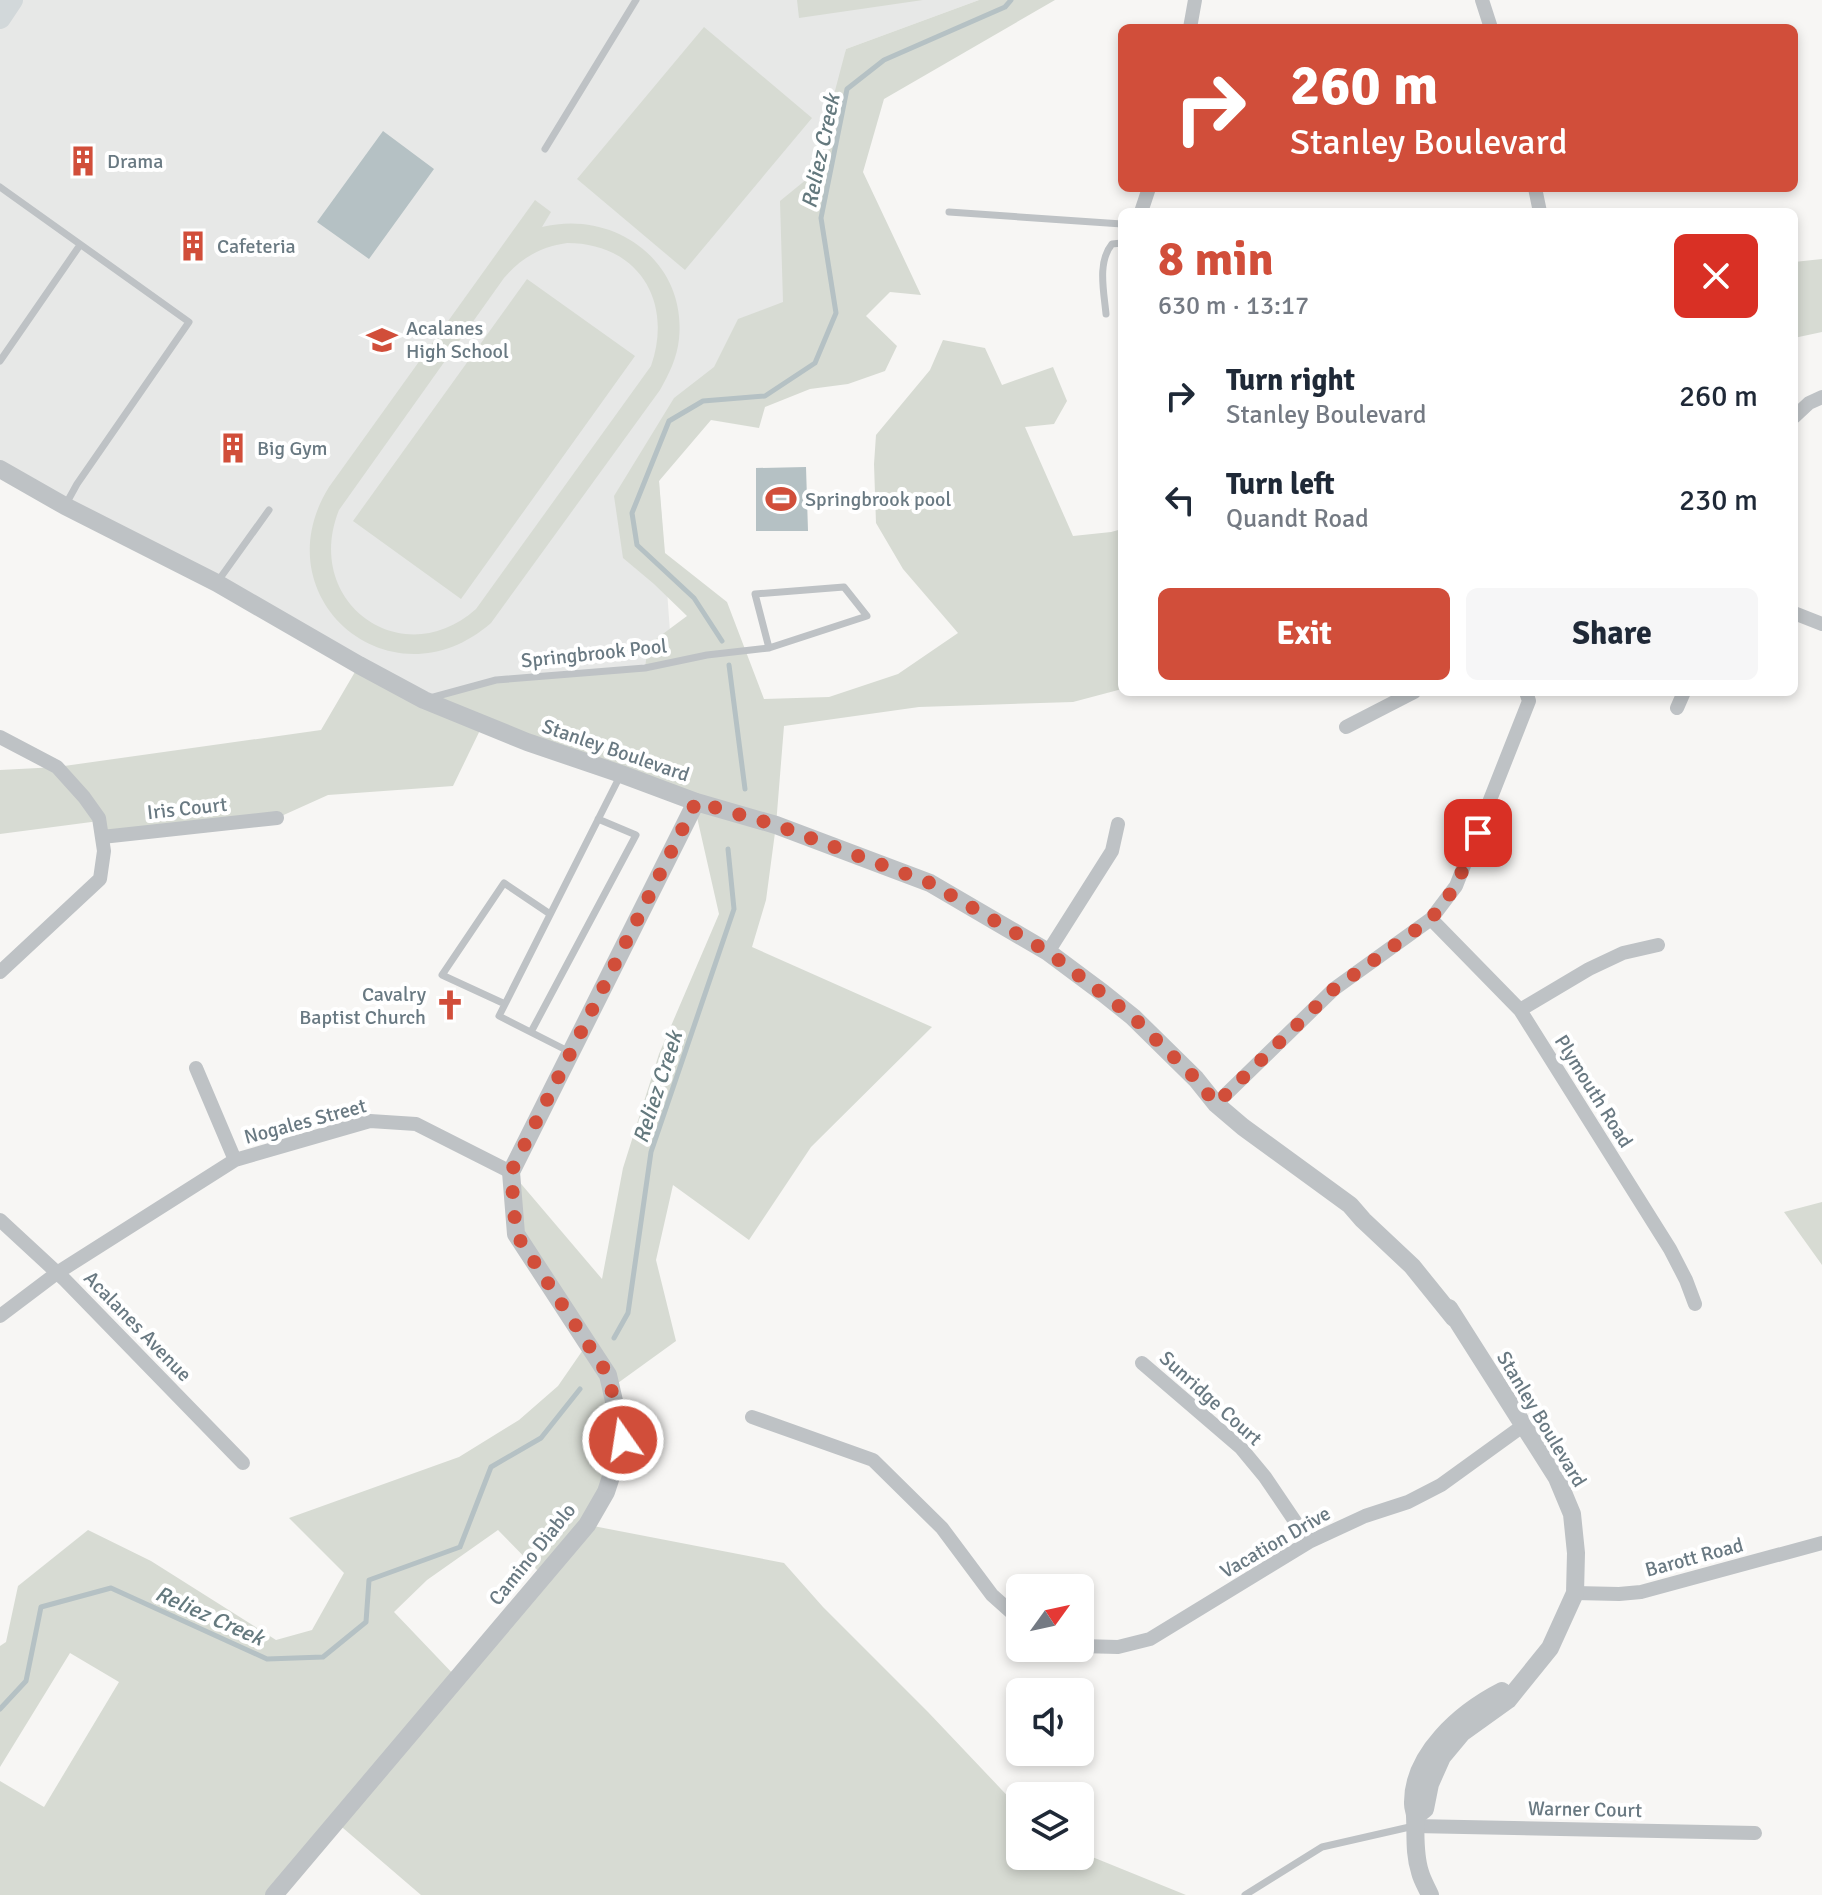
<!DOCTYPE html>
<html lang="en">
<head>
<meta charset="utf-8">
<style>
  :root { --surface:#fff; --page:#f6f6f7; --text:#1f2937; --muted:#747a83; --accent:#d14e3a }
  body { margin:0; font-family:Signika,sans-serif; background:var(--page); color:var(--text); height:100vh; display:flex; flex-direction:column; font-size:30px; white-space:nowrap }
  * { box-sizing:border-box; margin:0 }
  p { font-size:26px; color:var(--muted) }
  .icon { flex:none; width:44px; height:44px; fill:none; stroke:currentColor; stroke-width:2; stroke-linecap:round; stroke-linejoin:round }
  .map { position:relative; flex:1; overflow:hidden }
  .drawer { position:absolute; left:1118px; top:208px; width:680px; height:488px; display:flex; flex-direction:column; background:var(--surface); border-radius:12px; box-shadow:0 4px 12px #0003 }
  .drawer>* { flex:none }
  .hud { position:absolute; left:1118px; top:24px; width:680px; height:168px; border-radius:12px; box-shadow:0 4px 12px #0003; background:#d14e3a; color:#fff; overflow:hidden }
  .needle { width:52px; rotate:57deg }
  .buttons { position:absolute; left:1006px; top:1574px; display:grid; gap:16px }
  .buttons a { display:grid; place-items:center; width:88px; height:88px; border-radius:12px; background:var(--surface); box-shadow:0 4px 12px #0003; font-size:40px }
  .pin { position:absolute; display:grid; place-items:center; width:68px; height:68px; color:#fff; margin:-34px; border-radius:16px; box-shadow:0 4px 12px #0006 }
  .me { position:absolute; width:88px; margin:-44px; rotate:347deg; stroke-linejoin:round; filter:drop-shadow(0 0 6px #0008) }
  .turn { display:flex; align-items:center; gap:28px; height:168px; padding:0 40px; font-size:36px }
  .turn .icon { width:104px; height:104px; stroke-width:2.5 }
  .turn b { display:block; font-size:56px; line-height:68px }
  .round { display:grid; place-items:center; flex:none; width:84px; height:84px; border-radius:12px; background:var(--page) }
  .head { display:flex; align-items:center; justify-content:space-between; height:136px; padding:0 40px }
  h1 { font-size:48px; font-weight:800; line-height:60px; color:var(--accent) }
  .cta { display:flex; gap:16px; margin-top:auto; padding:16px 40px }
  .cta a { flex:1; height:92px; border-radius:12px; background:var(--accent); color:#fff; font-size:32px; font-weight:800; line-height:92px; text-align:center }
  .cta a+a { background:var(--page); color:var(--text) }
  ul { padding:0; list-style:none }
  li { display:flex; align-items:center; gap:24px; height:104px; padding:0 40px }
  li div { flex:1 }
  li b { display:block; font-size:30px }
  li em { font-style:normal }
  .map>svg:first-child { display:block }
  .built { fill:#e7e8e7 }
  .green { fill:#d7dbd3; fill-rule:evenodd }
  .water { fill:#b5c1c4 }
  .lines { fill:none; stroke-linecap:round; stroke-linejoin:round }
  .stream { stroke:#b5c1c4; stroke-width:5 }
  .service { stroke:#bec2c5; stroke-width:7 }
  .minor { stroke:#bec2c5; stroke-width:14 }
  .tertiary { stroke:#bec2c5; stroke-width:18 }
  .primary { stroke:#d2d8da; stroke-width:22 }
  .route { stroke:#d14e3a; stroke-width:14; stroke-dasharray:0 25.2 }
  .labels { text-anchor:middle; stroke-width:8; stroke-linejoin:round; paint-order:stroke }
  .poi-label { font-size:20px; fill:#697982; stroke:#fff; text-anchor:start }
  .street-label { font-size:20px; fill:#697982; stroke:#fff }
  .water-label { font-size:22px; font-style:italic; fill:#64797e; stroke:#fff }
</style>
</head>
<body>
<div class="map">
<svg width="1822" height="1895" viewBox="0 0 1822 1895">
  <rect width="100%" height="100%" fill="#f7f6f4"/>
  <path class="built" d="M 12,0 L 979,0 L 846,49 L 801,309 L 729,372 L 659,481 L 672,659 L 645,667 L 424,700 L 0,469 L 0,18 Z"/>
  <path class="green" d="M 797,0 L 923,0 L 799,18 Z
    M 979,0 L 1055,0 L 884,99 L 863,172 L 921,295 L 890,292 L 866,316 L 897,346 L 885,371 L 848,384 L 810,389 L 765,407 L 759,428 L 711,420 L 659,481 L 665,553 L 727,602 L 764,699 L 829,697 L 898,674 L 958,633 L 903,569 L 876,523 L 874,464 L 876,435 L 930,370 L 943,340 L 985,348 L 1002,385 L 1053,367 L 1067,401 L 1054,424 L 1025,427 L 1073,536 L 1111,532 L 1122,529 L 1122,689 L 1073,702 L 919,707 L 784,726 L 776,825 L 766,900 L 752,947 L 932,1027 L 811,1147 L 749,1240 L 673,1185 L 656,1260 L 676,1341 L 611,1388 L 623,1440 L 588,1525 L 784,1563 L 823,1607 L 928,1712 L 1020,1809 L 1020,1856 L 1080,1856 L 1080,1852 L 1186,1895 L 421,1895 L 336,1822 L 274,1895 L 0,1895 L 0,1781 L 44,1807 L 119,1682 L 70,1653 L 0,1767 L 0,1646 L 6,1642 L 18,1586 L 88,1530 L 151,1561 L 276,1640 L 312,1630 L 344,1573 L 289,1518 L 459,1457 L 519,1420 L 558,1386 L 587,1344 L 516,1234 L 511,1172 L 602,1279 L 623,1168 L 659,1054 L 719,914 L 694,804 L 483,724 L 453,786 L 328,795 L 277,818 L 102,837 L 99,821 L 0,834 L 0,770 L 57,767 L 321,730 L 359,665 L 424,700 L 496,680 L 645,668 L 648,645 L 687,616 L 654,584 L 623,558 L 614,496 L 674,398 L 714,367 L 738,319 L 783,302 L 780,201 L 813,174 L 846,49 ZM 498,1530 L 543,1576 L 457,1678 L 394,1612 L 427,1580 Z
    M 704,27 L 812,118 L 685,270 L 577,179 Z
    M 535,200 L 551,212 L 542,227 C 614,209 687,261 679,339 C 677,358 669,374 660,390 L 491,623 C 391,710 260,598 329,487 ZM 567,243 C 637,243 674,300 651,366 L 476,609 C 402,675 302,602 339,510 L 504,278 C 521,258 540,247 567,243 Z
    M 1822,259 L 1822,332 L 1794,338 L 1794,262 Z
    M 527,279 L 635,356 L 461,599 L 353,521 Z
    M 1822,1202 L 1822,1265 L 1784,1212 Z"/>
  <path class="water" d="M 383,131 L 434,169 L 369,259 L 317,222 Z
    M 806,467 L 808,531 L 756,531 L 756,468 Z"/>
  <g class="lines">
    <path class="stream" d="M 722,641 L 694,598 L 637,545 L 632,513 L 669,421 L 703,401 L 765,396 L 815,363 L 836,313 L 821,218 L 847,89 L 884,60 L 1005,7 L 1011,0
      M 729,665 L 745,789
      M 614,1338 L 628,1313 L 651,1152 L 734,909 L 728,849
      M 0,1709 L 26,1681 L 41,1607 L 111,1588 L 267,1659 L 323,1657 L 366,1622 L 369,1580 L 460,1547 L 491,1467 L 541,1438 L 580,1389"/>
    <path class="service" d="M 545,149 L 636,0
      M 0,187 L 189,322 L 77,484 L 66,504
      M 949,212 L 1122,224
      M 1106,314 C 1104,292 1097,262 1112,244 L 1122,243
      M 0,361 L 80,245
      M 218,581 L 269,510
      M 430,698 L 496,680 L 645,668 L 707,655 L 769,648 L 867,616 L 844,587 L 755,594 L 769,648
      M 505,1004 L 442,975 L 504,883 L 550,914
      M 531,1032 L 636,835 L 598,819
      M 568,1051 L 499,1016 L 620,776
      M 1245,1895 L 1322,1847 L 1414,1826"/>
    <path class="minor" d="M 1482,0 L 1491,28
      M 1190,28 L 1195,0
      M 1535,188 L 1540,212
      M 1141,212 L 1149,188
      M 1794,417 L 1809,403 L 1822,397
      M 1794,613 L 1822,624
      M 1677,708 L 1684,692
      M 1346,727 L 1414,692
      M 0,737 L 57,767 L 84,797 L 99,818 L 104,851 L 100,879 L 0,972
      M 102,837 L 277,818
      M 1431,919 L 1520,1010 L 1670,1249 L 1686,1280 L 1695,1304
      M 1048,952 L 1112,851 L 1118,824
      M 1520,1010 L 1589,969 L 1623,953 L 1658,945
      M 196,1068 L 235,1160
      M 1216,1104 L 1334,989 L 1431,919 L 1456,886 L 1529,701 L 1526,692
      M 0,1220 L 65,1280 L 243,1463
      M 0,1316 L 57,1273 L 235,1160 L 370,1121 L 416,1124 L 511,1172
      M 1142,1363 L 1241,1448 L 1265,1477 L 1309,1542
      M 752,1417 L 873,1460 L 942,1528 L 992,1595 L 1020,1620
      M 1575,1593 L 1619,1594 L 1641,1592 L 1822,1543
      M 1080,1646 L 1118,1647 L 1150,1639 L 1309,1542 L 1365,1516 L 1408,1502 L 1441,1485 L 1524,1425
      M 1414,1826 L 1755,1833"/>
    <path class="tertiary" d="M 0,469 L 65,506 L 217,583 L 359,665 L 424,700 L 527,742 L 621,774 L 696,802 L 776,825 L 930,883 L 1048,952 L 1103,993 L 1133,1017 L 1196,1079 L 1216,1104 L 1243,1127 L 1350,1205 L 1363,1220 L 1412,1266 L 1454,1318
      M 1415,1817 L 1425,1809 L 1430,1784 L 1442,1757 L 1462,1733 L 1508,1700 L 1550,1648 L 1575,1593 L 1576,1553 L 1572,1514 L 1557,1478 L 1449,1308
      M 274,1895 L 587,1525 L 606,1492 L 623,1440 L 608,1375 L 516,1234 L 511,1172 L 696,802
      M 1430,1895 C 1427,1888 1422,1880 1420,1872 C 1414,1854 1416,1835 1415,1816 C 1415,1812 1413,1808 1413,1804 C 1412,1754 1461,1712 1502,1691"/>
    <path class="primary" d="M 0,18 L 12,0"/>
  </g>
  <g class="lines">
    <path class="route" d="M 623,1440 L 608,1375 L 516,1234 L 511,1172 L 696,802 L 776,825 L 930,883 L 1048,952 L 1133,1017 L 1196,1079 L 1216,1104 L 1334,989 L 1431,919 L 1456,886 L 1478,833"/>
  </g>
  <defs>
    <g id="building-bare" transform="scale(2.4)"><path d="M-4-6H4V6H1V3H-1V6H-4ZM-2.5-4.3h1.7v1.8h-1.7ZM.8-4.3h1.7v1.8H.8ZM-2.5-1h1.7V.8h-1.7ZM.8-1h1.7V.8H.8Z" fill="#d14e3a" stroke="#fff" stroke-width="2.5" paint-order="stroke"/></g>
    <g id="school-bare" transform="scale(2.4)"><path d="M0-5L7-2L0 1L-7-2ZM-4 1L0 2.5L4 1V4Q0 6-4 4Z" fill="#d14e3a" stroke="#fff" stroke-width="2.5" paint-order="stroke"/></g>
    <g id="stadium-bare" transform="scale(2.4)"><path d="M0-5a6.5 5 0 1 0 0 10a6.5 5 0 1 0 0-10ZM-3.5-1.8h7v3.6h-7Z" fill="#d14e3a" stroke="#fff" stroke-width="2.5" paint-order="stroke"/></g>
    <g id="church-bare" transform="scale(2.4)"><path d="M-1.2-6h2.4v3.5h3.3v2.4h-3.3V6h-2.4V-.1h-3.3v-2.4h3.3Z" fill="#d14e3a" stroke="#fff" stroke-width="2.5" paint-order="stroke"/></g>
  </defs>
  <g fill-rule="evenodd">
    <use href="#building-bare" x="83" y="161"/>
    <use href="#building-bare" x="193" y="246"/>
    <use href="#school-bare" x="382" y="340"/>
    <use href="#building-bare" x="233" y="448"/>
    <use href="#stadium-bare" x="781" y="499"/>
    <use href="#church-bare" x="450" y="1005"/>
  </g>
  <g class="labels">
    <g class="poi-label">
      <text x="107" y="168">Drama</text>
      <text x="217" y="253">Cafeteria</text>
      <text x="406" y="335">Acalanes<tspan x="406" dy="23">High School</tspan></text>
      <text x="257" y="455">Big Gym</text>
      <text x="805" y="506">Springbrook pool</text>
      <text x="426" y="1001" text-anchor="end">Cavalry<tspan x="426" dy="23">Baptist Church</tspan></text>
    </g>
    <g class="street-label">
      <text transform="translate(594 653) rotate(-6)" y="7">Springbrook Pool</text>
      <text transform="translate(616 750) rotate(19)" y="7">Stanley Boulevard</text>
      <text transform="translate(187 808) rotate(-6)" y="7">Iris Court</text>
      <text transform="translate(1594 1091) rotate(58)" y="7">Plymouth Road</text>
      <text transform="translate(305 1121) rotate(-15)" y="7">Nogales Street</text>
      <text transform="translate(138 1326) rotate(46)" y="7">Acalanes Avenue</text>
      <text transform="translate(1211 1398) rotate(42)" y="7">Sunridge Court</text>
      <text transform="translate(1542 1419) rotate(59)" y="7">Stanley Boulevard</text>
      <text transform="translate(1275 1542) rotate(-30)" y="7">Vacation Drive</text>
      <text transform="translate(532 1554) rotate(-51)" y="7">Camino Diablo</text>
      <text transform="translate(1694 1557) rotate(-15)" y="7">Barott Road</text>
      <text transform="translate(1585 1809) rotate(1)" y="7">Warner Court</text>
    </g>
    <g class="water-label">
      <text transform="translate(820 151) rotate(-78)" y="8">Reliez Creek</text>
      <text transform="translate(657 1087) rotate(-72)" y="8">Reliez Creek</text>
      <text transform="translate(210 1615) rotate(24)" y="8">Reliez Creek</text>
    </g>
  </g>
</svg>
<div class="buttons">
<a><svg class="needle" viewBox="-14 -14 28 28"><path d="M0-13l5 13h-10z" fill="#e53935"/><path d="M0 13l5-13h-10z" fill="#747a83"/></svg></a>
<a><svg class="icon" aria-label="sound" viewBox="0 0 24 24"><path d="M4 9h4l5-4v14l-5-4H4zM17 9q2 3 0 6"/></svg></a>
<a><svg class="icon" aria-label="layers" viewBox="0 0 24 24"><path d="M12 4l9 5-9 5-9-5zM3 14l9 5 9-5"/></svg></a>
</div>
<div class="pin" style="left:1478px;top:833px;background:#d93025"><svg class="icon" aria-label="arrive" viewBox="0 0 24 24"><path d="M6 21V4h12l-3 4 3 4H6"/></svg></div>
<svg class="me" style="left:623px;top:1440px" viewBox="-20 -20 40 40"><circle r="17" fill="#d14e3a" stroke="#fff" stroke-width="3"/><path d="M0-11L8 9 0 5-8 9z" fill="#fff"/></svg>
<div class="hud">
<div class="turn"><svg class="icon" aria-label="right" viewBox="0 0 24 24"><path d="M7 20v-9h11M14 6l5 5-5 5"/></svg><div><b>260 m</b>Stanley Boulevard</div></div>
</div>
<section class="drawer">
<div class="head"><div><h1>8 min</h1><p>630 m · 13:17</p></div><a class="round" style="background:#d93025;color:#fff"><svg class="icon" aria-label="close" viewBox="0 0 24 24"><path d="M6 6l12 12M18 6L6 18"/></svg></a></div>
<ul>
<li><svg class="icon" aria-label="right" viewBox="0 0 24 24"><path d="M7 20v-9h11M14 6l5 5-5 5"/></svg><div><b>Turn right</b><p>Stanley Boulevard</p></div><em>260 m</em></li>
<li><svg class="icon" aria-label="left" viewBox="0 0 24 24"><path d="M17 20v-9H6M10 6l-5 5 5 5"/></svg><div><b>Turn left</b><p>Quandt Road</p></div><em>230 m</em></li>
</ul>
<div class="cta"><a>Exit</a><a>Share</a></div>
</section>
</div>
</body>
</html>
